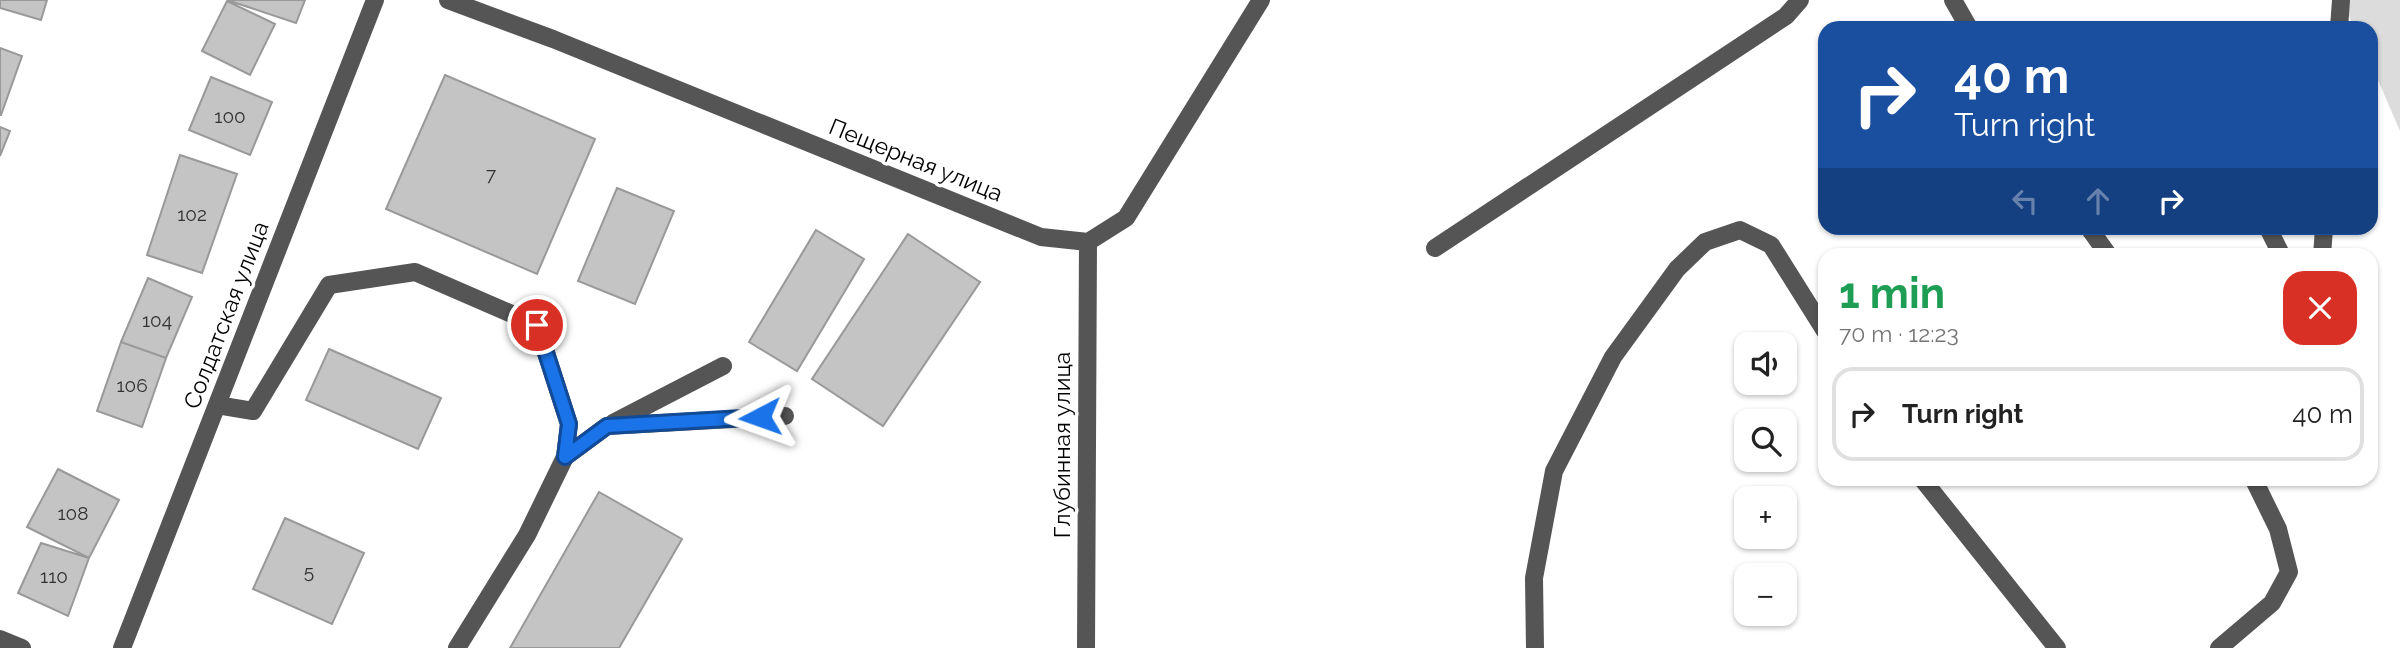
<!DOCTYPE html>
<html lang="en">
<head>
<meta charset="utf-8">
<style>
  :root { --surface:#fff; --page:#f6f6f6; --text:#222; --muted:#767676; --line:#e0e0e0 }
  body { margin:0; font-family:Raleway,sans-serif; background:var(--page); color:var(--text); height:100vh; display:flex; flex-direction:column; font-size:26px; white-space:nowrap }
  * { box-sizing:border-box; margin:0 }
  p { font-size:23px; color:var(--muted) }
  .icon { flex:none; width:38px; height:38px; fill:none; stroke:currentColor; stroke-width:2; stroke-linecap:round; stroke-linejoin:round }
  .map { position:relative; flex:1; overflow:hidden }
  .panel { position:absolute; left:1818px; top:248px; width:560px; height:238px; display:flex; flex-direction:column; background:var(--surface); border-radius:21px; box-shadow:0 2px 5px #0004 }
  .panel>* { flex:none }
  .banner { position:absolute; left:1818px; top:21px; width:560px; height:214px; border-radius:21px; box-shadow:0 2px 5px #0004; background:#1a4fa0; color:#fff; overflow:hidden }
  .controls { position:absolute; left:1734px; top:332px; display:grid; gap:14px }
  .controls a { display:grid; place-items:center; width:63px; height:63px; border-radius:14px; background:var(--surface); box-shadow:0 2px 5px #0004; font-size:35px }
  .pin { position:absolute; display:grid; place-items:center; width:60px; height:60px; color:#fff; margin:-30px; border:4px solid #fff; border-radius:50%; box-shadow:0 2px 7px #0007 }
  .me { position:absolute; width:77px; margin:-38px; rotate:266deg; stroke-linejoin:round; filter:drop-shadow(0 0 5px #0008) }
  .turn { display:flex; align-items:center; gap:24px; height:147px; padding:0 21px; font-size:32px }
  .turn .icon { width:91px; height:91px; stroke-width:2.5 }
  .turn b { display:block; font-size:49px; line-height:60px }
  .lanes { display:flex; align-items:center; height:66px; padding:0 21px; background:#0003; justify-content:center; gap:35px; direction:ltr }
  .lanes .off { opacity:.35 }
  .round { display:grid; place-items:center; flex:none; width:74px; height:74px; border-radius:21px; background:var(--page) }
  .head { display:flex; align-items:center; justify-content:space-between; height:119px; padding:0 21px }
  h1 { font-size:42px; font-weight:700; line-height:52px; color:#1e9e55 }
  ul { padding:0; list-style:none }
  li { display:flex; align-items:center; gap:21px; height:94px; margin:0 14px 10px; padding:0 7px; border:4px solid var(--line); border-radius:21px }
  li div { flex:1 }
  li b { display:block; font-size:26px }
  li em { font-style:normal }
  .map>svg:first-child { display:block }
  .green { fill:#dcdcdc }
  .building { fill:#c4c4c4; stroke:#999; stroke-width:2 }
  .lines { fill:none; stroke-linecap:round; stroke-linejoin:round }
  .minor { stroke:#555; stroke-width:18 }
  .route-casing { stroke:#114b97; stroke-width:18 }
  .route { stroke:#1a73e8; stroke-width:12 }
  .labels { text-anchor:middle; stroke-width:7; stroke-linejoin:round; paint-order:stroke }
  .number-label { font-size:19px; fill:#313131 }
  .street-label { font-size:23px; fill:#000; stroke:#fff }
</style>
</head>
<body>
<div class="map">
<svg width="2400" height="648" viewBox="0 0 2400 648">
  <rect width="100%" height="100%" fill="#fff"/>
  <path class="green" d="M 2333,0 L 2400,0 L 2400,131 L 2371,64 L 2371,28 L 2354,28 L 2349,16 Z"/>
  <path class="building" d="M 0,0 L 47,0 L 41,20 L 0,8 Z
    M 227,0 L 305,0 L 296,23 Z
    M 227,1 L 275,24 L 250,75 L 202,51 Z
    M 0,48 L 22,56 L 1,115 L 0,115 Z
    M 445,75 L 595,139 L 537,274 L 386,209 Z
    M 211,77 L 272,102 L 250,155 L 189,130 Z
    M 0,127 L 10,131 L 0,156 Z
    M 180,155 L 237,174 L 202,273 L 147,255 Z
    M 617,188 L 674,211 L 635,304 L 578,281 Z
    M 816,230 L 864,259 L 797,371 L 749,342 Z
    M 908,234 L 980,282 L 883,426 L 812,379 Z
    M 148,278 L 192,297 L 166,358 L 121,342 Z
    M 121,342 L 166,358 L 142,427 L 97,411 Z
    M 329,349 L 441,398 L 418,449 L 306,400 Z
    M 58,469 L 119,500 L 89,558 L 27,527 Z
    M 599,492 L 682,539 L 619,648 L 510,648 Z
    M 285,518 L 364,553 L 332,624 L 253,589 Z
    M 41,543 L 89,558 L 68,616 L 18,593 Z"/>
  <g class="lines">
    <path class="minor" d="M 448,0 L 553,39 L 1041,237 L 1088,242 L 1126,218 L 1261,0
      M 1953,0 L 1969,28
      M 2339,28 L 2341,0
      M 2089,228 L 2109,256
      M 2268,228 L 2282,256
      M 1435,248 L 1786,16 L 1800,0
      M 2322,256 L 2324,228
      M 217,405 L 253,411 L 329,285 L 415,272 L 537,325 L 569,424 L 565,457
      M 613,423 L 723,366
      M 1923,480 L 2057,648
      M 0,639 L 22,648
      M 122,648 L 375,0
      M 457,648 L 527,535 L 565,457 L 607,426 L 785,416
      M 1086,648 L 1088,242
      M 1535,648 L 1534,578 L 1554,471 L 1613,357 L 1677,269 L 1705,242 L 1740,230 L 1771,245 L 1825,331
      M 2219,648 L 2272,603 L 2289,572 L 2278,529 L 2254,480"/>
  </g>
  <g class="lines">
    <g class="route-casing">
      <path id="route" d="M 537,325 L 569,424 L 565,457 L 607,426 L 760,417"/>
    </g>
    <use href="#route" class="route"/>
  </g>
  <g class="labels">
    <g class="number-label">
      <text x="230" y="123">100</text>
      <text x="491" y="181">7</text>
      <text x="192" y="221">102</text>
      <text x="157" y="327">104</text>
      <text x="132" y="392">106</text>
      <text x="73" y="520">108</text>
      <text x="309" y="578">5</text>
      <text x="54" y="583">110</text>
    </g>
    <g class="street-label">
      <text transform="translate(916 160) rotate(22)" y="8">Пещерная улица</text>
      <text transform="translate(226 315) rotate(-69)" y="8">Солдатская улица</text>
      <text transform="translate(1062 445) rotate(-90)" y="8">Глубинная улица</text>
    </g>
  </g>
</svg>
<div class="controls">
<a><svg class="icon" aria-label="sound" viewBox="0 0 24 24"><path d="M4 9h4l5-4v14l-5-4H4zM17 9q2 3 0 6"/></svg></a>
<a><svg class="icon" aria-label="search" viewBox="0 0 24 24"><circle cx="10" cy="10" r="6"/><path d="M15 15l6 6"/></svg></a>
<a>+</a>
<a>−</a>
</div>
<div class="pin" style="left:537px;top:325px;background:#d93025"><svg class="icon" aria-label="arrive" viewBox="0 0 24 24"><path d="M6 21V4h12l-3 4 3 4H6"/></svg></div>
<svg class="me" style="left:760px;top:417px" viewBox="-20 -20 40 40"><path d="M0-17L14 15 0 8-14 15z" fill="#1a73e8" stroke="#fff" stroke-width="4"/></svg>
<div class="banner">
<div class="turn"><svg class="icon" aria-label="right" viewBox="0 0 24 24"><path d="M7 20v-9h11M14 6l5 5-5 5"/></svg><div><b>40 m</b>Turn right</div></div>
<div class="lanes"><svg class="icon off" aria-label="left" viewBox="0 0 24 24"><path d="M17 20v-9H6M10 6l-5 5 5 5"/></svg><svg class="icon off" aria-label="ahead" viewBox="0 0 24 24"><path d="M12 20V5M6 11l6-6 6 6"/></svg><svg class="icon" aria-label="right" viewBox="0 0 24 24"><path d="M7 20v-9h11M14 6l5 5-5 5"/></svg></div>
</div>
<section class="panel">
<div class="head"><div><h1>1 min</h1><p>70 m · 12:23</p></div><a class="round" style="background:#d93025;color:#fff"><svg class="icon" aria-label="close" viewBox="0 0 24 24"><path d="M6 6l12 12M18 6L6 18"/></svg></a></div>
<ul>
<li><svg class="icon" aria-label="right" viewBox="0 0 24 24"><path d="M7 20v-9h11M14 6l5 5-5 5"/></svg><div><b>Turn right</b></div><em>40 m</em></li>
</ul>
</section>
</div>
</body>
</html>
